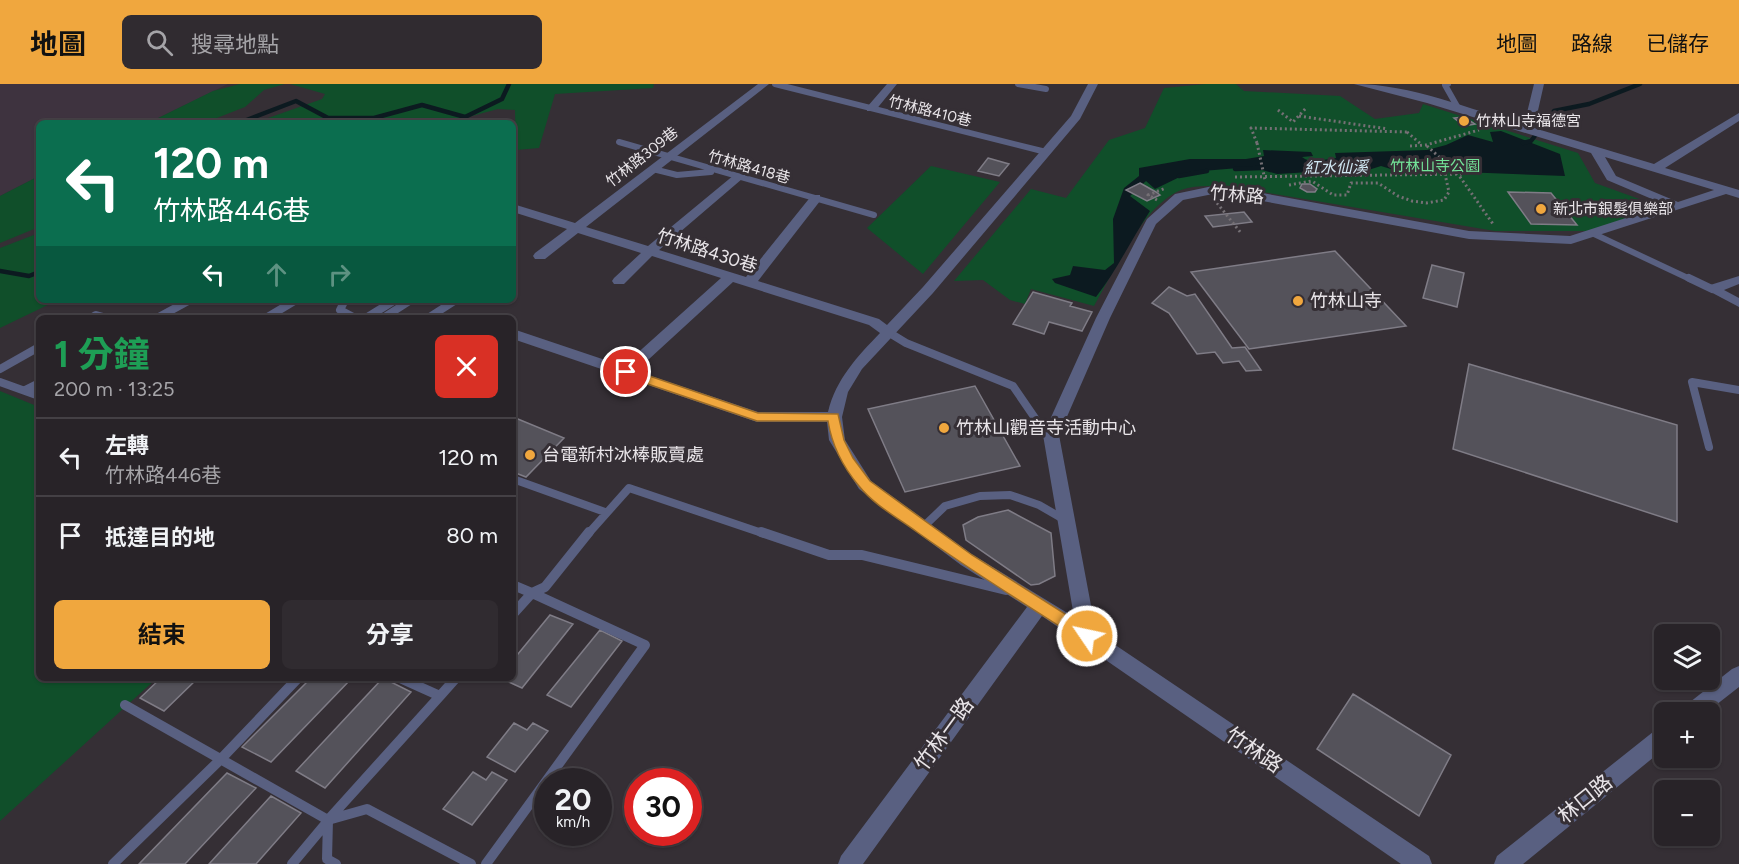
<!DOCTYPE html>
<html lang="zh-TW">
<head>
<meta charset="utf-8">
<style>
  :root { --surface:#282328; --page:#302b30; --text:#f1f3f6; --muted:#a5a4a8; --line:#444045; --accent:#f0a73e }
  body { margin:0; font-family:Figtree,"Noto Sans TC",sans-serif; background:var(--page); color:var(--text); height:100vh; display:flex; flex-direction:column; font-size:22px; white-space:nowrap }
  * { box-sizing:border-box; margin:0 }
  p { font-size:20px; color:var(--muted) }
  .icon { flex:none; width:33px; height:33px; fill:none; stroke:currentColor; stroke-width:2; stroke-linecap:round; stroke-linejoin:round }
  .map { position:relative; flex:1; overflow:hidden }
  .panel { position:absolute; left:36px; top:231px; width:480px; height:366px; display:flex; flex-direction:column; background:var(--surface); border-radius:9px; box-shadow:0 2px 4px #0004,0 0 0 2px var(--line) }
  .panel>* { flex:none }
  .top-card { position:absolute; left:36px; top:36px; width:480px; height:183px; border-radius:9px; box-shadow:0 2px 4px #0004,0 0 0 2px var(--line); background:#0b6e4f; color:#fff; overflow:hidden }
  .controls { position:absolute; left:1654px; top:540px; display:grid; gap:12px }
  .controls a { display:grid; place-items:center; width:66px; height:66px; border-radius:9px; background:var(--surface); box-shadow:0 2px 4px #0004,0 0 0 2px var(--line); font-size:30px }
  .speed { position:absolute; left:534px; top:684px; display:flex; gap:12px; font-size:30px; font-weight:700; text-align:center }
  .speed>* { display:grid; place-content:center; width:78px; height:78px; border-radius:50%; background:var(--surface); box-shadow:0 2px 4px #0004,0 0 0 2px var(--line); line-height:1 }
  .speed small { font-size:15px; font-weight:400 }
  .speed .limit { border:9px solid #d22; background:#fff; color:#111 }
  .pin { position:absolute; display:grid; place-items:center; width:51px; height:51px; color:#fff; margin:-26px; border:3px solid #fff; border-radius:50%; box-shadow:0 2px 6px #0007 }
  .me { position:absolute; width:66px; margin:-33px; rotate:304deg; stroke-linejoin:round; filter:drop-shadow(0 0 4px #0008) }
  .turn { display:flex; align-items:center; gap:21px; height:126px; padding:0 18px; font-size:27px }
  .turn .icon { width:78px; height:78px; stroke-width:2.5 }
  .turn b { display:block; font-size:42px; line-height:51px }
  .lanes { display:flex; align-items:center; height:57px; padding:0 18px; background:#0003; justify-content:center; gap:30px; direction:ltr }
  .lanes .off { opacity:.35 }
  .round { display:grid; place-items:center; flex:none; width:63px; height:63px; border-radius:9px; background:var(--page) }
  .head { display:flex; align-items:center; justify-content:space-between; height:102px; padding:0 18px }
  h1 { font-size:36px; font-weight:700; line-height:45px; color:#1e9e55 }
  .action { display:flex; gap:12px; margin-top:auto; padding:12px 18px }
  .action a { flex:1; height:69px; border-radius:9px; background:var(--accent); color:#111; font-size:24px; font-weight:700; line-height:69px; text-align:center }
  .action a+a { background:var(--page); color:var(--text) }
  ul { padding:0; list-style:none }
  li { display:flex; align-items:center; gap:18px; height:78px; padding:0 18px; border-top:2px solid var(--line) }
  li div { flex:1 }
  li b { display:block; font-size:22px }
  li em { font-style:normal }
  header { display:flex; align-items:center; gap:36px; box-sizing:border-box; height:84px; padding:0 30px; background:var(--accent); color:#111 }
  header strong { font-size:28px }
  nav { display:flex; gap:33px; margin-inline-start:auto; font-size:21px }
  .search { width:420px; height:54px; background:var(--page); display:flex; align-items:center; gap:15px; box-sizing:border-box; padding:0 21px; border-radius:9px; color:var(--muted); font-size:22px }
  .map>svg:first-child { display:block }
  .built { fill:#3e333f }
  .green { fill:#104f2a }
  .water { fill:#0c1a20 }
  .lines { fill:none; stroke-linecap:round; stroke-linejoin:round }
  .stream { stroke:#0c1a20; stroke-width:4.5 }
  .building { fill:#54525a; stroke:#7f7c86; stroke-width:1.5 }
  .path { stroke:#757075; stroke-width:3; stroke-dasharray:2 3; stroke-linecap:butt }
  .service-far2 { stroke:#596081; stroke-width:6 }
  .service-far1 { stroke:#596081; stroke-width:8 }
  .service { stroke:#596081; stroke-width:10 }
  .minor { fill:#596081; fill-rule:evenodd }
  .path-bridge { stroke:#757075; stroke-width:3; stroke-dasharray:2 3; stroke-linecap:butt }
  .route { fill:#f0a73e; stroke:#9c6d28; stroke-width:1.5 }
  .poi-dot { fill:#f0a73e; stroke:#352f35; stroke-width:2 }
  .labels { text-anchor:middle; stroke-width:6; stroke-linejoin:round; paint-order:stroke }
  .far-street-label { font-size:15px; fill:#e8e4e8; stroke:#352f35 }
  .far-poi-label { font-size:15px; fill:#e8e4e8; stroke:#352f35; text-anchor:start }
  .far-park-label { font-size:15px; fill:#73e398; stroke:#352f35 }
  .far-water-label { font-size:16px; font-style:italic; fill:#d0e7f3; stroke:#352f35 }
  .street-label { font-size:18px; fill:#e8e4e8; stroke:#352f35 }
  .poi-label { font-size:18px; fill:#e8e4e8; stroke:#352f35; text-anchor:start }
  .near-street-label { font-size:21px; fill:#e8e4e8; stroke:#352f35 }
</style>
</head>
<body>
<header>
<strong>地圖</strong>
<div class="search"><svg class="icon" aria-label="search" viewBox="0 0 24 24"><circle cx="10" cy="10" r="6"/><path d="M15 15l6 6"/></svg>搜尋地點</div>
<nav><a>地圖</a><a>路線</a><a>已儲存</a></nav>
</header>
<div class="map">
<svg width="1739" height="780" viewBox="0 0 1739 780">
  <rect width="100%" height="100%" fill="#352f35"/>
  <path class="built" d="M 0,0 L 228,0 L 148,39 L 39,39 L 39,92 L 0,112 Z"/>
  <path class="green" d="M 240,0 L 285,0 L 264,6 L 245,23 L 204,39 L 148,39 L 213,7 Z
    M 290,0 L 654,0 L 653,4 L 555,10 L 539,64 L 516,66 L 515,26 L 498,25 L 446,39 L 254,39 L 322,15 L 325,10 Z
    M 1206,0 L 1236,0 L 1244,7 L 1340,12 L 1375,35 L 1419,29 L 1423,20 L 1578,69 L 1595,99 L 1664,124 L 1590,147 L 1495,147 L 1245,105 C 1225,103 1202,99 1181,106 C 1142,122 1114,187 1094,222 L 1031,205 L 1025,220 L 1010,216 L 983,196 L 954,197 L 1031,105 L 1066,114 L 1109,56 L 1145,44 L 1164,4 Z
    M 931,82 L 1000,98 L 923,190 L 867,144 Z
    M 39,92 L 39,143 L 0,159 L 0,112 Z
    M 39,149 L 39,216 L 58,216 L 0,244 L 0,164 Z
    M 0,307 L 39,323 L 39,594 L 157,594 L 0,737 Z"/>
  <path class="water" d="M 1501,47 L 1560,70 L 1565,92 L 1462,88 L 1456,82 L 1444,81 L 1443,85 L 1394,86 L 1381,82 L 1362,88 L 1344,86 L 1277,90 L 1251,83 L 1190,88 L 1155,105 L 1146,97 L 1130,112 L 1150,127 C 1131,156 1117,186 1096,213 L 1055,199 L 1052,195 L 1070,191 L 1073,182 L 1105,186 L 1114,179 L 1113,135 L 1124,104 L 1139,92 L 1139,84 L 1190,75 L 1246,75 L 1264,72 L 1263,66 L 1311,68 L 1313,72 L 1302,73 C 1312,81 1324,75 1336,74 L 1335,69 L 1427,66 L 1446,61 L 1468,51 L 1493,58 L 1490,48 Z"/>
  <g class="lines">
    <path class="stream" d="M 239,39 L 296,17 L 328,34 L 374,34 L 422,21 L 465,33 L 502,15 L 509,0
      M 1523,59 L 1531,57 L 1554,27 L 1589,20 L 1640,0
      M 1235,85 L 1261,84
      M 1179,92 L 1207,87
      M 0,187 L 29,192 L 39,188"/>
  </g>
  <path class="building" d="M 1464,33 L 1475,40 L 1464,42 L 1454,34 Z
    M 988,74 L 1009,80 L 999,92 L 978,87 Z
    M 1140,99 L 1156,108 L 1160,111 L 1147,117 L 1126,106 Z
    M 1302,100 L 1310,100 L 1317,105 L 1315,108 L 1307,108 L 1300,104 Z
    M 1508,108 L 1551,109 L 1577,141 L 1531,140 Z
    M 1244,128 L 1252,138 L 1213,143 L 1205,132 Z
    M 1335,167 L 1406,242 L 1249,265 L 1191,188 Z
    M 1432,181 L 1464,189 L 1457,223 L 1423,214 Z
    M 1169,203 L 1187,212 L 1195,210 L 1232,264 L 1245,263 L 1261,286 L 1246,287 L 1239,277 L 1223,279 L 1215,268 L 1197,270 L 1169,229 L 1152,219 Z
    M 1033,208 L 1072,219 L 1070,222 L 1092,228 L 1082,247 L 1049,238 L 1044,250 L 1013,240 Z
    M 1469,280 L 1677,341 L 1677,438 L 1453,365 Z
    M 975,302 L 1020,382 L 905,408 L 868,325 Z
    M 513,333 L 564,354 L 526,393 L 513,388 Z
    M 1008,426 L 1051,449 L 1055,492 L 1039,500 L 1031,501 L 966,456 L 963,441 L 978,433 Z
    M 550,531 L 573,540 L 522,604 L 500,594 L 513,594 L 513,576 Z
    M 600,546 L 622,557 L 571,623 L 547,611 Z
    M 161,594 L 198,594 L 164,627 L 140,614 Z
    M 311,594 L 352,594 L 271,678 L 242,663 Z
    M 383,594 L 411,608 L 325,704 L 296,687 Z
    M 1353,610 L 1451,671 L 1419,732 L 1317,665 Z
    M 514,639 L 527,646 L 533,639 L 548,647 L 515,688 L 487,673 Z
    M 473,688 L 486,696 L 492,688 L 507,696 L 472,741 L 443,725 Z
    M 227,689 L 256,704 L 185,780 L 139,780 Z
    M 271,712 L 301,729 L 256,780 L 209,780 Z"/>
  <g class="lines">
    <path class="path" d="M 1278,26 L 1293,38 L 1307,23
      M 1299,32 L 1388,45
      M 1407,48 L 1422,61
      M 1257,59 L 1251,44 L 1407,48
      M 1410,62 L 1426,61 L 1479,46
      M 1427,62 L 1458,90 L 1493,140
      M 1235,93 L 1465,90
      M 1289,101 L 1312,97 L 1333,111 L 1347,111 L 1351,99 L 1378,99 L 1398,112 L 1412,117 L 1426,119 L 1444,116 L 1449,108 L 1445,90
      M 1157,116 L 1148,111 L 1166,104
      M 1217,119 L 1241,149"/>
    <path class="service-far2" d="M 775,0 L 1046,68
      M 1018,0 L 1046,5
      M 1448,0 L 1445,1 L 1458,24
      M 619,58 L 874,131
      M 653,85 L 677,91 L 711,88
      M 1592,149 L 1692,196"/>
    <path class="service-far1" d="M 1689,194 L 1712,205
      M 345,216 L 340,226 L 355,234
      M 91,234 L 96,231 L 107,234
      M 157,234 L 190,216
      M 266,234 L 296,216
      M 366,234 L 395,216
      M 383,234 L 411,216
      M 428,234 L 456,216
      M 888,248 L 906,259 L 1013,302 L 1037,337 L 1051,351
      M 0,285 L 39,263
      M 0,298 L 39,312
      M 25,306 L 39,299
      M 1709,363 L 1692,298 L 1739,306
      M 513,395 L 605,428
      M 922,444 L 945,422 L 980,412 L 1010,411 L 1039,421 L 1065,436
      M 588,450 L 629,404 L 765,450"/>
    <path class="service" d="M 761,448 L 829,471 L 862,471 L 1006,506
      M 513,501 L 532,509 L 513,530
      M 440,612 L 456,594
      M 125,621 L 328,736 L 440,612 L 400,594
      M 113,780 L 220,676 L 298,594
      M 292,780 L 328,737
      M 336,780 L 327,775 L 328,736 L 367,725 L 471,780
      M 486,780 L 645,561 L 532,509 L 545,503 L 589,448"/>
    <path class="minor" d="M 758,0 L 769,0 L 586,143 L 648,162 L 734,91 L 742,91 L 742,95 L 659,166 L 746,193 L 812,111 L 820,111 L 820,117 L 758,197 L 879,235 L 887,241 L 923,203 L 1071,32 L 1088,0 L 1098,0 L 1080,35 L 933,209 L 862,285 L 848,308 L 842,333 L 845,356 L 871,397 L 973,471 L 1074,533 L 1043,351 L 1096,234 L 1147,135 L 1175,110 L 1213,102 L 1235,104 L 1469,147 L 1570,152 L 1666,121 L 1607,96 L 1591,69 L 1427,19 L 1354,0 C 1411,0 1469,25 1524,41 L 1534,0 L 1544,0 L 1534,44 L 1654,80 L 1739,29 L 1739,37 L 1665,84 L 1739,106 L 1739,114 L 1726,110 L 1571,160 L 1469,155 L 1235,112 L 1213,110 L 1183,116 L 1156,140 L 1110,234 L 1059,351 L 1096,548 L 1429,772 L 1432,780 L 1401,780 L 1042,532 L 863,780 L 838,780 L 841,772 L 1027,523 L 961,481 L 859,405 L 829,356 L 827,338 L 757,338 L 513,255 L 513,245 L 623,282 L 721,194 L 652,172 L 624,200 L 614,200 L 612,197 L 614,194 L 641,169 L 578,149 L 545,175 L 535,175 L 533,172 L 535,169 L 567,145 L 513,128 L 513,120 L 575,139 ZM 1605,73 L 1714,106 L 1678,118 L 1616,92 ZM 733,198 L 869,241 L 880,249 C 857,273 836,295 828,328 L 758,328 L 636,287 Z
      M 887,0 L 897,0 L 875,27 L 867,27 L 867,23 Z
      M 1739,192 L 1739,200 L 1724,206 L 1739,214 L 1739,223 L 1705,205 L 1707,202 Z
      M 1739,582 L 1739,603 L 1707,628 L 1682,628 L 1685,622 L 1732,585 Z
      M 1665,642 L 1665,664 L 1523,780 L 1494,780 L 1497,772 L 1658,644 Z"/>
    <path class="path-bridge" d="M 1257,59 L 1265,96"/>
  </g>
  <path class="route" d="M 626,284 L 758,329 L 838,330 L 844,356 L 853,374 L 870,397 L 972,471 L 1092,547 L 1095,552 L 1092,556 L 1087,558 L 1081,556 C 1026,521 970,486 917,448 C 898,434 874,421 859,402 C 843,383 832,362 828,337 L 757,337 L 621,291 L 619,288 L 621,286 Z"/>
  <g class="poi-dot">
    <circle cx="1464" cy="37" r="6"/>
    <circle cx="1541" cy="125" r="6"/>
    <circle cx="1298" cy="217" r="6"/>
    <circle cx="944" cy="344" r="6"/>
    <circle cx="530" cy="371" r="6"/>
  </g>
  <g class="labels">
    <g class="far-street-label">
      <text transform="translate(930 27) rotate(14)" y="5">竹林路410巷</text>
      <text transform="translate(642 73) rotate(-38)" y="5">竹林路309巷</text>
      <text transform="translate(749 83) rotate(16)" y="5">竹林路418巷</text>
    </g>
    <g class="far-poi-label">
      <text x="1476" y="42">竹林山寺福德宮</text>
      <text x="1553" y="130">新北市銀髮俱樂部</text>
    </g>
    <g class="far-park-label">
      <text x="1435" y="87">竹林山寺公園</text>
    </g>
    <g class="far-water-label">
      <text transform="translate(1336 83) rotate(-1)" y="6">紅水仙溪</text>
    </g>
    <g class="street-label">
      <text transform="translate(1237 111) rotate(5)" y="6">竹林路</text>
      <text transform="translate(707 167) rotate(18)" y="6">竹林路430巷</text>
    </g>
    <g class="poi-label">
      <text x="1310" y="223">竹林山寺</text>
      <text x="956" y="350">竹林山觀音寺活動中心</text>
      <text x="542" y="377">台電新村冰棒販賣處</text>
    </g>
    <g class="near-street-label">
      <text transform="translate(944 650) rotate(-54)" y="7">竹林一路</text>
      <text transform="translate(1254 666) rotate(34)" y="7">竹林路</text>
      <text transform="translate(1585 715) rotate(-39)" y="7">林口路</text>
    </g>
  </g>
</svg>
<div class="controls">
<a><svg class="icon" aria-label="layers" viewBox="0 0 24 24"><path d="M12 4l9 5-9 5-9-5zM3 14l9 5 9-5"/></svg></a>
<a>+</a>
<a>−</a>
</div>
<div class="speed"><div>20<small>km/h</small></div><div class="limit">30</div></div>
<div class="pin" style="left:626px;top:288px;background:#d93025"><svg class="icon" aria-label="arrive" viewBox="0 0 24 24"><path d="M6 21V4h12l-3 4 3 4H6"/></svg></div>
<svg class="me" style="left:1087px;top:552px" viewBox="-20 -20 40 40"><circle r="17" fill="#f0a73e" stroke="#fff" stroke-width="3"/><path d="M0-11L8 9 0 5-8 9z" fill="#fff"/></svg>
<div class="top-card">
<div class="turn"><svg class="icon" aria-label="left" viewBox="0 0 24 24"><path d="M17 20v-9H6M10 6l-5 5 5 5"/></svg><div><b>120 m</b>竹林路446巷</div></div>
<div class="lanes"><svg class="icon" aria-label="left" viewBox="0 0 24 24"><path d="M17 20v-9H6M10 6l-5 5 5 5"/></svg><svg class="icon off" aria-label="ahead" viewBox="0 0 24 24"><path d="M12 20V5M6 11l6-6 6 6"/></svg><svg class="icon off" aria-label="right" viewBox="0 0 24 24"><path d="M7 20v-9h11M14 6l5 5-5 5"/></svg></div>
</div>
<section class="panel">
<div class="head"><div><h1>1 分鐘</h1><p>200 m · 13:25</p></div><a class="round" style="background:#d93025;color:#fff"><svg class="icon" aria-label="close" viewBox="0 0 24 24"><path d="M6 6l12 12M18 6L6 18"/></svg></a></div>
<ul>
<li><svg class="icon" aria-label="left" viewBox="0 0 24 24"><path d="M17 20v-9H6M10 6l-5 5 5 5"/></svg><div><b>左轉</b><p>竹林路446巷</p></div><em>120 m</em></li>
<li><svg class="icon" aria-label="arrive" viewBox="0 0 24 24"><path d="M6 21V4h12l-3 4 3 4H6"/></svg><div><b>抵達目的地</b></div><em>80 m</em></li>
</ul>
<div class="action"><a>結束</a><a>分享</a></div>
</section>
</div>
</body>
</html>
